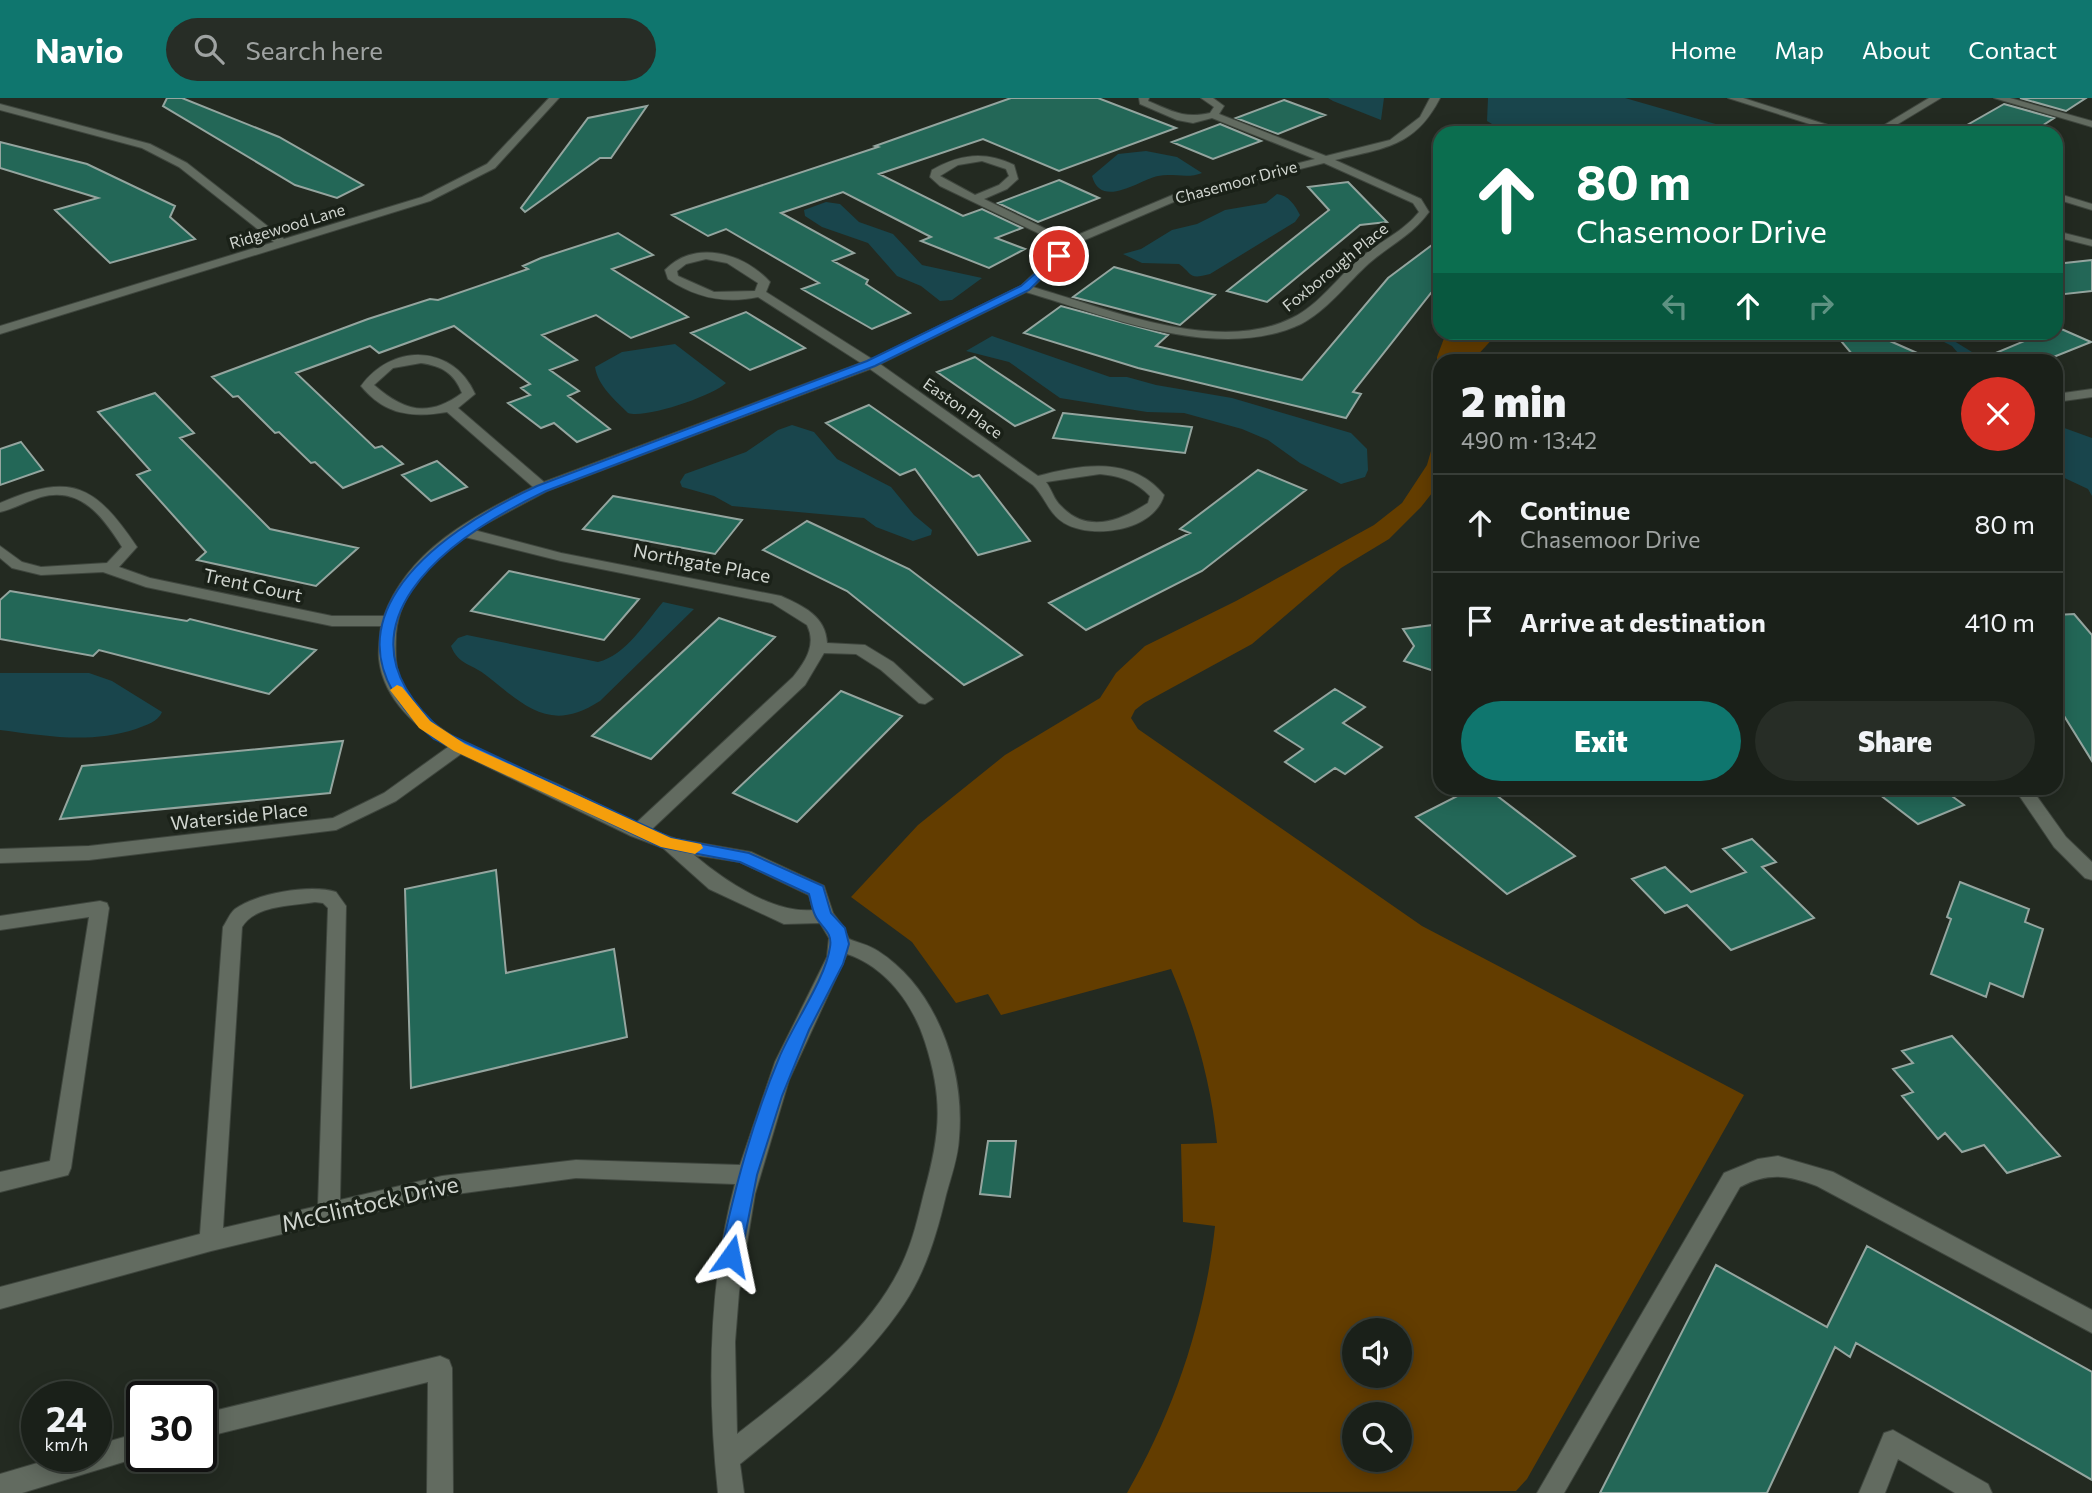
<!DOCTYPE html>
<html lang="en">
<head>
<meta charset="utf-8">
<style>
  :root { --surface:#1a2019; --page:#272d26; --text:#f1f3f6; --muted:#9fa3a2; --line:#383e38; --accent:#0f766e }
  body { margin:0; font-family:Commissioner,sans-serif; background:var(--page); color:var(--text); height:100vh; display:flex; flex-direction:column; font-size:26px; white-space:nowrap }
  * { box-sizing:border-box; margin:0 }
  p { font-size:23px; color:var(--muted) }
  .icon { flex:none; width:38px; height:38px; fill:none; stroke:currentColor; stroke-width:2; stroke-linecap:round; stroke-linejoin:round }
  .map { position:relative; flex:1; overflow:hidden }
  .panel { position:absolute; left:1433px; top:256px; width:630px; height:441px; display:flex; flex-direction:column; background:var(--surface); border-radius:21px; box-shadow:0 4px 18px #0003,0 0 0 2px var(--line) }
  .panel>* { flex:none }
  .top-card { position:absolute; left:1433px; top:28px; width:630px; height:214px; border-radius:21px; box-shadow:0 4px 18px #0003,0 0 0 2px var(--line); background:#0b6e4f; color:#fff; overflow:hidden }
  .fabs { position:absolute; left:1342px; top:1220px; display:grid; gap:14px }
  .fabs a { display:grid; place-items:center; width:70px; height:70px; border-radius:50%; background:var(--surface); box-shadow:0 4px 18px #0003,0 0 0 2px var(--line); font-size:35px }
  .speed { position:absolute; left:21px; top:1283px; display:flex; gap:14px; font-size:35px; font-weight:700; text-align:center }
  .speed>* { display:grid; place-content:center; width:91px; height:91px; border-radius:50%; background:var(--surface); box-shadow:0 4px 18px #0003,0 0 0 2px var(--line); line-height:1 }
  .speed small { font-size:18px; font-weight:400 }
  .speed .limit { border:4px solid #111; border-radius:10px; background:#fff; color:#111 }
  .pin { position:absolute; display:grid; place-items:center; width:60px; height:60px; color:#fff; margin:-30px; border:4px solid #fff; border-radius:50%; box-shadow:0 2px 7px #0007 }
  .me { position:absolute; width:77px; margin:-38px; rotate:12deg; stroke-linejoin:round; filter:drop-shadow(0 0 5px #0008) }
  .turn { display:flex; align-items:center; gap:24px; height:147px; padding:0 28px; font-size:32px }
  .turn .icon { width:91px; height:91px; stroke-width:2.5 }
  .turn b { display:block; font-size:49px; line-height:60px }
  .lanes { display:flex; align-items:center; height:66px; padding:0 28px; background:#0003; justify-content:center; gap:35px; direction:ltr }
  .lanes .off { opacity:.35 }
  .round { display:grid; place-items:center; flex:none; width:74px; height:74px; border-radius:37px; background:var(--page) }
  .head { display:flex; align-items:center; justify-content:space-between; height:119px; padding:0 28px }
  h1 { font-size:42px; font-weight:800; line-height:52px }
  .action { display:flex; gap:14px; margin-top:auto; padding:14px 28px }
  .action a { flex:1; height:80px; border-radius:42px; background:var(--accent); color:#fff; font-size:28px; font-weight:800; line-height:80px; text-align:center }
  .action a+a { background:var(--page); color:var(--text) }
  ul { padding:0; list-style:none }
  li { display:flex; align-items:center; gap:21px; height:98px; padding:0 28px; border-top:2px solid var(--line) }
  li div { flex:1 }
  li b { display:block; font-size:26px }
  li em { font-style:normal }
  header { display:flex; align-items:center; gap:42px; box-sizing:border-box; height:98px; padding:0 35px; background:var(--accent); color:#fff }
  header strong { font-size:33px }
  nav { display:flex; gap:38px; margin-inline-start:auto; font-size:24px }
  .search { width:490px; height:63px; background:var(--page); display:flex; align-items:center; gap:18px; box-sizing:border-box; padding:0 24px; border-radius:38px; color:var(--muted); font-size:26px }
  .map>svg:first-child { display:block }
  .green { fill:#633d00; fill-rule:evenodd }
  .water { fill:#19454c }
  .building { fill:#236757; stroke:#94a59f; stroke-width:2 }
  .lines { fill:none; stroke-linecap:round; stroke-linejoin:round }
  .minor-casing { stroke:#3f463e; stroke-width:2 }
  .minor { fill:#626b60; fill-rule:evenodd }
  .route { fill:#1a73e8; stroke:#114b97; stroke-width:2 }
  .slow { fill:#f59e0b }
  .labels { text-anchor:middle; stroke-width:7; stroke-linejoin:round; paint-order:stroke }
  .far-street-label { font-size:16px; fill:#d1d6d0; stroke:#1a2118 }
  .street-label { font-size:19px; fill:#d1d6d0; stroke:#1a2118 }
  .near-street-label { font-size:23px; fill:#d1d6d0; stroke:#1a2118 }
</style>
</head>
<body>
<header>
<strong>Navio</strong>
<div class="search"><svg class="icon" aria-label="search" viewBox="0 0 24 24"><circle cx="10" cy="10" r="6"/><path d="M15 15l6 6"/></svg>Search here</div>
<nav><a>Home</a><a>Map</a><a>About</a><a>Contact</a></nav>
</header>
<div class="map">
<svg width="2092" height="1395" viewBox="0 0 2092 1395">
  <rect width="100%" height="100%" fill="#232a21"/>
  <path class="green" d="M 1446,235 L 1498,235 L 1473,262 L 1440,262 L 1440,385 L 1421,409 L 1389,441 L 1341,470 L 1252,546 L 1144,605 L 1135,612 L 1131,620 L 1138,631 L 1422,828 L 1744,997 L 1527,1381 L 1516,1393 L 1127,1395 C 1174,1314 1205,1221 1215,1128 L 1183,1124 L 1181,1046 L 1217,1045 C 1211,984 1195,928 1171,871 L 1001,917 L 988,896 L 956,905 L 912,844 L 851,799 L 918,727 L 1005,657 L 1100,600 L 1116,575 L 1145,548 L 1236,503 L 1374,427 L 1402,405 L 1427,367 L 1437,332 L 1437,259 ZM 1354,1232 L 1400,1232 L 1400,1278 L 1354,1278 ZM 1354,1316 L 1400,1316 L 1400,1362 L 1354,1362 Z"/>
  <path class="water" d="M 1328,0 L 1384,0 L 1381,22 L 1333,3 Z
    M 1488,0 L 1625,0 L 1747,35 L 1489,35 L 1502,32 L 1487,23 Z
    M 1146,53 L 1177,59 L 1202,75 C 1188,81 1173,75 1158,78 C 1141,81 1101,112 1092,78 L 1118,56 Z
    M 1277,96 C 1289,98 1294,106 1300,117 L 1295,124 L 1210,176 C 1188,182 1193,176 1179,166 L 1142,165 L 1123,156 L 1141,151 L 1172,132 L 1197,126 L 1225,112 L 1266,105 Z
    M 826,104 L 840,106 L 859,124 L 893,136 L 922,167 L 982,180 L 952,202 L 940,203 L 921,188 L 897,178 L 868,145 L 822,129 L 805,118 L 804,112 Z
    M 1926,235 L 1941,235 L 1985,262 L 1964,262 L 1952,248 Z
    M 992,238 L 1110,279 L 1127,279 L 1156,287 L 1232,300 L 1351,335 L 1367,351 L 1368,372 L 1365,379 L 1341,386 L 1300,365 L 1268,342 L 1242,331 L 1184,315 L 1147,314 L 1060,300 L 1009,264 L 966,253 Z
    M 675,246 L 726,285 C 712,298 646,321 628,315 C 615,302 598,288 595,269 L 622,254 Z
    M 792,327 L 814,334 L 837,361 L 891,389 L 914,417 L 932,432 L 931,437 L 913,443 L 876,429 L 864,420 L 732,408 L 714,398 L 682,389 L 680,384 L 685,376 L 746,354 L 778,332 Z
    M 2056,327 L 2092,340 L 2092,398 L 2088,391 L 2056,376 Z
    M 663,504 L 694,511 L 600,603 C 550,635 526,609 487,578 C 473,566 458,567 451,548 L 458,540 L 467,537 L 598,564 C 626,557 645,525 663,504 Z
    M 0,575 L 89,575 L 112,583 L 162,614 C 158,624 146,627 136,631 C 89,646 48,638 0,632 Z"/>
  <path class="building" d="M 167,0 L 182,0 L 279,39 L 363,87 L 337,100 L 295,87 L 163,8 Z
    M 1011,0 L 1098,0 L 1176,30 L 1059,73 L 983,41 L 879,76 L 963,118 L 982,111 L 1022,130 L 996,140 L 1025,151 L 989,170 L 921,143 L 931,139 L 843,94 L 781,115 L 854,155 L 833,163 L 868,182 L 866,186 L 910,215 L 872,231 L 802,191 L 819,185 L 726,131 L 708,138 L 672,117 L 878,49 L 875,48 Z
    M 2020,0 L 2086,0 L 2066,13 Z
    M 1284,2 L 1325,17 L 1278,36 L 1236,20 Z
    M 2004,6 L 2054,20 L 2031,35 L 1999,35 L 1969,26 Z
    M 647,8 L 611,60 L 600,60 L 525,114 L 521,110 L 588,20 Z
    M 1220,26 L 1261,43 L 1213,61 L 1172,44 Z
    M 0,44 L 87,66 L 175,108 L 170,119 L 195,141 L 110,165 L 55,112 L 98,100 L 0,70 Z
    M 1059,82 L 1099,100 L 1038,124 L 998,105 Z
    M 1348,84 L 1387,124 L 1360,127 L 1267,204 L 1227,193 L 1329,112 L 1308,89 Z
    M 618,135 L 653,157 L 612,171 L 688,219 L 631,240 L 596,217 L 542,237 L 577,262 L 550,272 L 579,293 L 568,298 L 610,331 L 577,344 L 554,325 L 541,330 L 508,305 L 530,297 L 521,290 L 530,286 L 454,228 L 379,255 L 370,248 L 296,275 L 375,350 L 382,348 L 403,366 L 343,390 L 315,364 L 311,365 L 279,334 L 275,335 L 238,298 L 233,299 L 212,279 L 368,221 L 430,201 L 438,202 L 528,171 L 523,168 L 541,160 Z
    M 1440,141 L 1440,188 L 1431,195 L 1353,294 L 1361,296 L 1346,320 L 1138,270 L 1024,235 L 1061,208 L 1168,237 L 1156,248 L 1302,282 L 1388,180 Z
    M 2092,162 L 2092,193 L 2056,197 L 2056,166 Z
    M 1114,169 L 1215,197 L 1180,227 L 1073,199 Z
    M 746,214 L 805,250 L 750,272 L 691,235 Z
    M 2059,230 L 2091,244 L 2046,262 L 1979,262 L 2046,234 L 2056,234 Z
    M 1874,236 L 1933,262 L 1857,262 L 1836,237 Z
    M 975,259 L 991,270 L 1054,312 L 1015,328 L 937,274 Z
    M 155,295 L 194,335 L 180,340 L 270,431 L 358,450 L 316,488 L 197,462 L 206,454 L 137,377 L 150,372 L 98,314 Z
    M 869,307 L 973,379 L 979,377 L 1030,443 L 978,457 L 915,371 L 900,377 L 826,325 Z
    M 1063,315 L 1192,329 L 1185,355 L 1053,340 Z
    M 21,344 L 43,372 L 0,387 L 0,351 Z
    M 437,363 L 467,389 L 431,403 L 402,377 Z
    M 1258,372 L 1306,392 L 1202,473 L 1086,532 L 1049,505 L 1190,435 L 1180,431 Z
    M 613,398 L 742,422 L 715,456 L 583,431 Z
    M 807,423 L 909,471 L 1022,557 L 964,587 L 847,493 L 763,452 Z
    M 509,473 L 639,501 L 604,542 L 471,513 Z
    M 10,493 L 187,523 L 190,521 L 316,552 L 269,596 L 99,552 L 93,558 L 0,541 L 0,502 Z
    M 2074,516 L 2092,537 L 2092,663 L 2056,605 L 2056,517 Z
    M 719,520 L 775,539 L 651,661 L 592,638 Z
    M 1440,526 L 1440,575 L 1404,563 L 1414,548 L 1403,531 Z
    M 1335,591 L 1365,609 L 1343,625 L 1382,649 L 1345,676 L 1335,670 L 1315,684 L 1285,664 L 1303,651 L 1275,633 Z
    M 841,593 L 902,618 L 797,724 L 733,695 Z
    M 343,643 L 330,695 L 60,721 L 82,668 Z
    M 1473,690 L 1487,690 L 1575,758 L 1507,796 L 1416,719 Z
    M 1871,690 L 1941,690 L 1964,707 L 1918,726 Z
    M 1752,741 L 1776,764 L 1762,769 L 1814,820 L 1731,852 L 1687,807 L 1665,815 L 1632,781 L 1665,769 L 1691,794 L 1746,774 L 1723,751 Z
    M 496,772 L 506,875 L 614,851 L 627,939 L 411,990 L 405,791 Z
    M 1960,784 L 2029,811 L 2025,824 L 2043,831 L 2023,899 L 1990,885 L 1986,899 L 1931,876 L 1951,821 L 1947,819 Z
    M 1952,938 L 2060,1058 L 2007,1075 L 1984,1047 L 1962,1054 L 1945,1035 L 1938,1041 L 1902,998 L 1913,994 L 1893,971 L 1913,965 L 1902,953 Z
    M 988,1043 L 1016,1043 L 1010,1099 L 980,1096 Z
    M 1867,1148 L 2092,1274 L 2092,1382 L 1856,1245 L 1850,1259 L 1835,1249 L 1767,1395 L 1600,1395 L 1716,1167 L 1827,1229 Z"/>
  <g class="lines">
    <g class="minor-casing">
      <path id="minor" d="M 549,0 L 559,0 L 495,70 L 430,103 L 0,236 L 0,228 L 274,144 L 179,69 L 142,50 L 0,12 L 0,6 L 150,46 L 187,65 L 284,141 L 422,99 L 487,66 Z
        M 1139,0 L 1149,0 L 1148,3 C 1172,13 1184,21 1210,15 L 1214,9 L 1201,0 L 1213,0 L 1224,8 L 1219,16 L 1326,58 L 1390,42 L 1420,19 L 1430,0 L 1440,0 C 1415,49 1384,50 1335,62 L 1421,101 L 1429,114 C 1412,138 1386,149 1365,169 C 1345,188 1326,213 1301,226 C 1219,265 1107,218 1026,194 L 880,266 L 1038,378 C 1081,366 1133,358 1164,397 C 1154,433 1093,442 1064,425 C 1048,415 1046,400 1033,387 L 870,271 L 547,393 L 474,432 L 561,455 L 781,498 C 803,508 826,518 827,545 L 865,547 L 893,564 L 933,601 L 925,606 L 919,605 L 881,572 L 856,556 L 824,555 L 805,587 L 651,732 L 676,741 L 751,754 L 824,788 L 833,815 L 842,827 L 849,841 C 859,845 869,847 878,853 C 937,891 965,972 959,1040 C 958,1060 951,1078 946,1097 C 937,1135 926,1173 904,1206 C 861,1270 799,1318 740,1366 L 744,1395 L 718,1395 C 707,1292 708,1187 735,1086 L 576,1080 L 442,1098 L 211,1153 L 0,1211 L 0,1189 L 200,1136 L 223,829 C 227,823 230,815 235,811 C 257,795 311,786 336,794 L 346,808 L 340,1102 L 442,1078 L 576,1062 L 740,1067 L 775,964 L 827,859 L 829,840 L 820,825 L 784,826 L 709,791 L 663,750 L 631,738 L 461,656 L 396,703 L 336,732 L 89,762 L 0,765 L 0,751 L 89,748 L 333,720 L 384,695 L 448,649 C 417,630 383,601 379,561 C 378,550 380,538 381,528 L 332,528 L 146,489 L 103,474 L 41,477 L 12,470 L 0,460 L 0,448 L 22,464 L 41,469 L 107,465 L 122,449 C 103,419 81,388 41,399 C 27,403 14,411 0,414 L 0,405 C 72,374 95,387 137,449 L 119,469 L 150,480 L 332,518 L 384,518 C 408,452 473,418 533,389 L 447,314 C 412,320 385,317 361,288 C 392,245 453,246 475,296 L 458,310 L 544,384 L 861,265 L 758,199 C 725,206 696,200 668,181 L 665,172 C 695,141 744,155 770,184 L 766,194 L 872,261 L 1021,188 L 1068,143 L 1040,136 L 940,88 L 930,79 L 932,72 C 960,56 985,53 1014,67 L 1018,81 L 1007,91 L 984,101 L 1048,132 L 1075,138 L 1175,96 L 1315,61 L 1212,20 L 1193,25 L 1177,22 L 1140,6 ZM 982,63 L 1006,71 L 1009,78 L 999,87 L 975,97 L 940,78 L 958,67 ZM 1324,65 L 1413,105 L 1419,114 C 1403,134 1379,144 1360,160 C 1338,179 1319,207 1292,220 C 1218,257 1108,211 1033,189 L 1080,144 L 1183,100 ZM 706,161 L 727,165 L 758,185 L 755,193 L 714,194 L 678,178 L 677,173 L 686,166 ZM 421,265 C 442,268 454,275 462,295 C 428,320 404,313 374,287 L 393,270 ZM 1100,376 C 1121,378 1135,383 1150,398 L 1148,405 C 1120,423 1087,436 1061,408 C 1054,402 1052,392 1046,384 ZM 465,439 L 561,463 L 772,505 L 807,527 C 817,547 805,564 793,579 L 636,725 C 610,713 585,699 559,687 C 511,665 427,640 403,589 C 395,572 395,555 396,536 C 399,495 432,461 465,439 ZM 694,757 L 740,764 L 809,797 L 813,812 C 773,816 724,782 694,757 ZM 315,804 L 323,805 L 328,810 L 318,1108 L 223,1130 L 242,829 C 255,807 292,808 315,804 ZM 847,856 C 886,869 913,906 925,944 C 944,1003 940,1037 924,1095 C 918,1119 913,1143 902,1166 C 869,1237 797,1289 737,1336 L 735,1244 L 739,1194 L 755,1096 L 789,982 Z
        M 1728,0 L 1743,0 L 1853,35 L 1838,35 Z
        M 1929,0 L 1941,0 L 1883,35 L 1871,35 Z
        M 1994,0 L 2010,0 L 2092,23 L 2092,29 Z
        M 2056,95 L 2092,106 L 2092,112 L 2056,101 Z
        M 2056,133 L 2092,142 L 2092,148 L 2056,139 Z
        M 2092,291 L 2092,299 L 2056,304 L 2056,296 Z
        M 2014,690 L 2031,690 L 2066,739 L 2092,764 L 2092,782 L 2085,780 L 2054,749 Z
        M 100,803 L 107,805 L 109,810 L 71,1070 L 68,1077 L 0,1094 L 0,1074 L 50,1063 L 89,819 L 0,832 L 0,818 Z
        M 1778,1058 L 1833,1074 L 2092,1212 L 2092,1235 L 1817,1088 C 1788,1077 1768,1074 1740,1089 L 1564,1395 L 1537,1395 L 1724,1075 L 1758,1061 Z
        M 440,1258 L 449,1262 L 452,1270 L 453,1395 L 427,1395 L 428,1284 L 201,1340 L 201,1316 Z
        M 1893,1332 L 1988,1386 L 1992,1395 L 1955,1395 L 1898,1361 L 1885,1395 L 1859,1395 L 1884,1335 Z
        M 142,1334 L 143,1358 L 22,1395 L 0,1395 L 0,1376 L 61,1358 L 96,1358 L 96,1347 Z"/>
    </g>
    <use href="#minor" class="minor"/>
  </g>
  <path class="route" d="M 1059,155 L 1064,158 L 1062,160 L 1029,192 L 875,268 L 546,393 C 447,440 322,530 444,634 L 671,740 L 749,755 L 823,788 L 831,815 L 845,830 L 849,846 L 843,866 L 809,932 L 782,998 L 757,1077 L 741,1158 L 738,1165 L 731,1168 L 723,1165 L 720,1158 C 735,1090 752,1024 779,960 C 792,928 826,880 830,849 C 833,833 820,829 815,817 C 812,811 811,803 809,796 L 740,764 L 661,749 L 434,641 C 306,531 431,437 537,388 L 867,263 L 1021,188 Z"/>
  <path class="slow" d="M 397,587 L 402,589 L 430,623 L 465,646 L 671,740 L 701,746 L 703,750 L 695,756 L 661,749 L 454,653 L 419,630 L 390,592 Z"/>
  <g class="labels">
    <g class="far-street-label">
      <text transform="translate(1236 84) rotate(-15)" y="6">Chasemoor Drive</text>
      <text transform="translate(287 128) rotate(-17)" y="6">Ridgewood Lane</text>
      <text transform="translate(1335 169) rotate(-39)" y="6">Foxborough Place</text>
      <text transform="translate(963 310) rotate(35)" y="6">Easton Place</text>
    </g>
    <g class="street-label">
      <text transform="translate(702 465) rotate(11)" y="7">Northgate Place</text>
      <text transform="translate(253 487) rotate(12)" y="7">Trent Court</text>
      <text transform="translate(239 718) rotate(-6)" y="7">Waterside Place</text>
    </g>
    <g class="near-street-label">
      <text transform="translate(370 1106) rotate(-13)" y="8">McClintock Drive</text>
    </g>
  </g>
</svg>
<div class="fabs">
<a><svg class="icon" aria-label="sound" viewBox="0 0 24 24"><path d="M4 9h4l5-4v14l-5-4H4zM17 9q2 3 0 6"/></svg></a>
<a><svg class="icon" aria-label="search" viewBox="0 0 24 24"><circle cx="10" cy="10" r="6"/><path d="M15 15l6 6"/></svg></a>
</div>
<div class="speed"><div>24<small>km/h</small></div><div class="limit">30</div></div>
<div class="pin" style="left:1059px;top:158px;background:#d93025"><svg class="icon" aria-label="arrive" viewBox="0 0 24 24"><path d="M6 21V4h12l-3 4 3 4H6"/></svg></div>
<svg class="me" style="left:731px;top:1158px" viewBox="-20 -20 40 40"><path d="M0-17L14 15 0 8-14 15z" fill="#1a73e8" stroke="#fff" stroke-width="4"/></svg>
<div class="top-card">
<div class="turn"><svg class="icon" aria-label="ahead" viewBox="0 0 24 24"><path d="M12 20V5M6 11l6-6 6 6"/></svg><div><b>80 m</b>Chasemoor Drive</div></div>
<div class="lanes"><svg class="icon off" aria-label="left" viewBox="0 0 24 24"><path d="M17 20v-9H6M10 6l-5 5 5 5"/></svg><svg class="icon" aria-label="ahead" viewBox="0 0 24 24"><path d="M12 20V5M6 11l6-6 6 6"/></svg><svg class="icon off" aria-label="right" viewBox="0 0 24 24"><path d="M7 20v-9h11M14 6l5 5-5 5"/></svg></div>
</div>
<section class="panel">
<div class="head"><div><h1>2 min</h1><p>490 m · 13:42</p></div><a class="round" style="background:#d93025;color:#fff"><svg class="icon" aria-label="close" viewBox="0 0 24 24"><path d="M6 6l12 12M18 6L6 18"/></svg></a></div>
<ul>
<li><svg class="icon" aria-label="ahead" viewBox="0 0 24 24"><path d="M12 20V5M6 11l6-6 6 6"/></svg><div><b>Continue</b><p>Chasemoor Drive</p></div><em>80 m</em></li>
<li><svg class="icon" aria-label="arrive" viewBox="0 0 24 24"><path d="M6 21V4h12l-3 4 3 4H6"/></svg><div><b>Arrive at destination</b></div><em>410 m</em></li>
</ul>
<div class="action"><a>Exit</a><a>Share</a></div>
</section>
</div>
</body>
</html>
